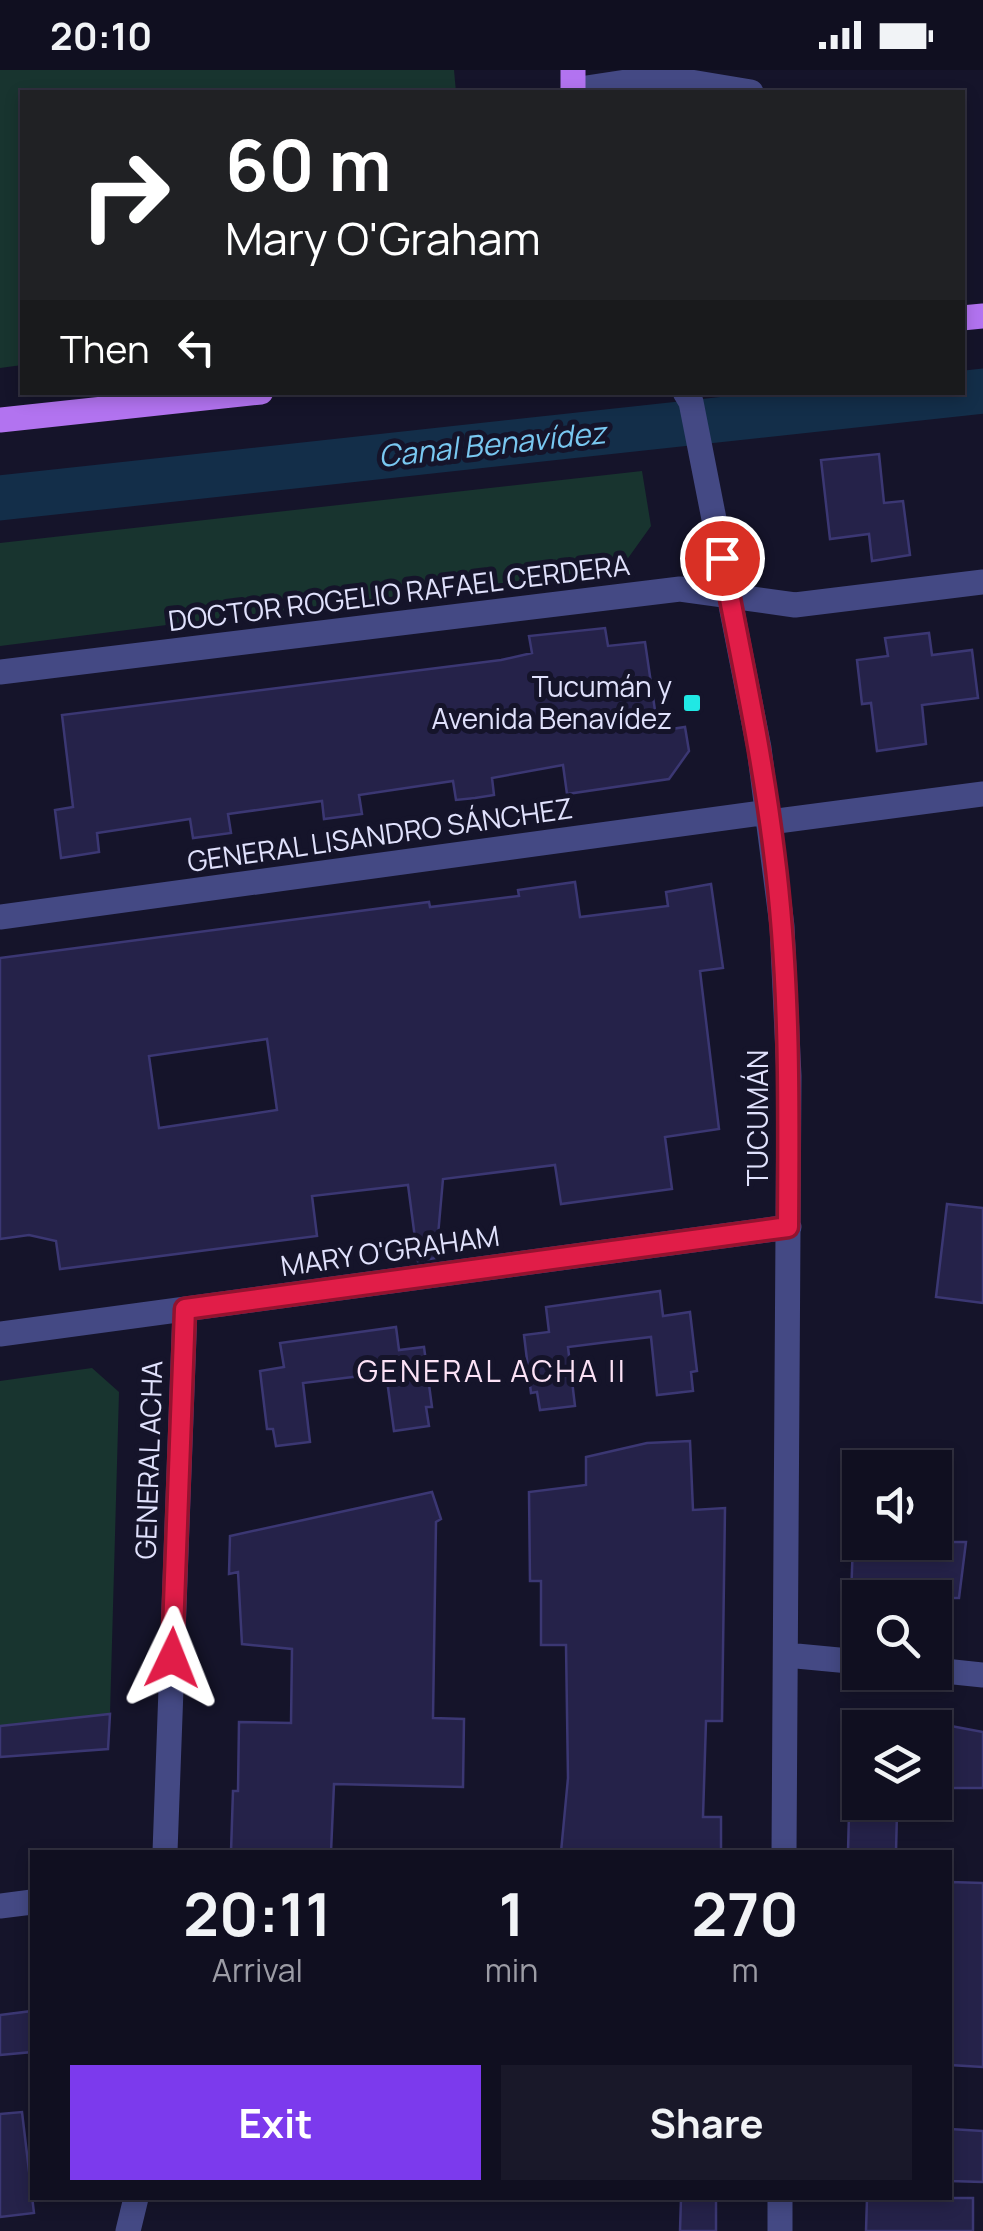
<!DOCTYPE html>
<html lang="en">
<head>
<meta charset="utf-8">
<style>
  :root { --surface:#100f20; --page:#191829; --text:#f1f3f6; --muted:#9c9ca5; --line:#302f3e; --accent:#7c3aed }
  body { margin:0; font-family:Manrope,sans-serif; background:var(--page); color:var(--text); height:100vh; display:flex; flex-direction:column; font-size:38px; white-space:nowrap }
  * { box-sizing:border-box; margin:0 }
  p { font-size:32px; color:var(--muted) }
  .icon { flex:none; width:55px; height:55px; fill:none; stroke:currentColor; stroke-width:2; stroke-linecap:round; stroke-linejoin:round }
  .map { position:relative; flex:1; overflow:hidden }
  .panel { position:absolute; left:30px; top:1780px; width:922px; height:350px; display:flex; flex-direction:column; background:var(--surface); border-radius:0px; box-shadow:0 5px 15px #0003,0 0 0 2px var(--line) }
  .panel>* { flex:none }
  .banner { position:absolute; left:20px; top:20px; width:945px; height:305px; border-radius:0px; box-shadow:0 5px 15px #0003,0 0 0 2px var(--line); background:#202124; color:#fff; overflow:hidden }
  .buttons { position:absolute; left:842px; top:1380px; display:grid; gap:20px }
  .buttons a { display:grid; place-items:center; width:110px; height:110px; border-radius:0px; background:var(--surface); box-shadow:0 5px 15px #0003,0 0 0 2px var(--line); font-size:50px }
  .pin { position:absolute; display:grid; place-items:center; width:85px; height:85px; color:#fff; margin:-42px; border:5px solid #fff; border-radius:50%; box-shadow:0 2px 10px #0007 }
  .me { position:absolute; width:110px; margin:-55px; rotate:2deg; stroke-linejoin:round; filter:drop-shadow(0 0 8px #0008) }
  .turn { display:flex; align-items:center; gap:35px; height:210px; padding:0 40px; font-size:45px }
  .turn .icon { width:130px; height:130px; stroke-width:2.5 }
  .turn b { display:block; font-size:70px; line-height:85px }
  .then { display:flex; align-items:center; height:95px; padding:0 40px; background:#0003; gap:20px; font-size:38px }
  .eta { display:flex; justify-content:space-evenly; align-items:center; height:170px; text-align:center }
  .eta b { font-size:60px; font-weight:700; line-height:70px }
  .primary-button { display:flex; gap:20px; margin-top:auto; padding:20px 40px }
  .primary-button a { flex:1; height:115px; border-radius:0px; background:var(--accent); color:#fff; font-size:40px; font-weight:700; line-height:115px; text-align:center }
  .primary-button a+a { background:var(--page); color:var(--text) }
  .status { display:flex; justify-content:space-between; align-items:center; height:70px; padding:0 50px; background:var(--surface); direction:ltr }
  .status svg { height:28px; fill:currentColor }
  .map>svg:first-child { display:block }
  .green { fill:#18342f }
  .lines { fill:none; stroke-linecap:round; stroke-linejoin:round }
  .canal { stroke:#132e49; stroke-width:45 }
  .building { fill:#252249; stroke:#3b3773; stroke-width:2.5; fill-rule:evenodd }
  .minor { stroke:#444984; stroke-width:25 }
  .major { stroke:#b273f0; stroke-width:25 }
  .route-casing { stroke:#92132f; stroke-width:25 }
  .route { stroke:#e11d48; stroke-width:18 }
  .poi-dot { fill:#20e8e4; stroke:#15142a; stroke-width:4 }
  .labels { text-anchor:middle; stroke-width:10; stroke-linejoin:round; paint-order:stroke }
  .street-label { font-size:28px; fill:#e0e1fc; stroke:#15142a }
  .poi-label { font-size:28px; fill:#e0e1fc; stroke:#15142a; text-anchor:end }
  .water-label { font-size:30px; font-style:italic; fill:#79c8f1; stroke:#15142a }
  .neighbourhood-label { font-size:30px; letter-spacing:2.5px; fill:#fce2f6; stroke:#15142a }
</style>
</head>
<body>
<div class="status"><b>20:10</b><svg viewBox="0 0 49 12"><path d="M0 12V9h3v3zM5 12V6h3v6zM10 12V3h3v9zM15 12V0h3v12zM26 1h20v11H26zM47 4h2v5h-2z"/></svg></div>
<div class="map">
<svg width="983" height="2161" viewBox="0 0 983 2161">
  <rect width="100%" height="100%" fill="#15142a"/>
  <path class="green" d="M 0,0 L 454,0 L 456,22 L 22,22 L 22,295 L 0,298 Z
    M 642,401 L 651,456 L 621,498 L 0,576 L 0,473 Z
    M 92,1298 L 119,1322 L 110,1644 L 0,1656 L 0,1311 Z"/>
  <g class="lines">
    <path class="canal" d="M 0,428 L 983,321"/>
  </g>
  <path class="building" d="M 879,384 L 884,433 L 903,431 L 910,485 L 872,491 L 869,464 L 830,469 L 821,390 Z
    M 605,558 L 608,576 L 645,572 L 658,661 L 685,657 L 689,681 L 669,709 L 567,724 L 563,695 L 492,708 L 494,725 L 475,728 L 456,730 L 453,711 L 359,725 L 362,744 L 324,749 L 322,731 L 228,744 L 231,763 L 193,768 L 190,749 L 97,763 L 99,782 L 61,788 L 55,740 L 73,737 L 62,645 L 501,590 L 532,583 L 529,566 Z
    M 929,563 L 932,585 L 972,580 L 978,628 L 922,635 L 926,674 L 877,681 L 871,633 L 862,634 L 857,590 L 888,586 L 885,568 Z
    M 575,812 L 580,847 L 668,836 L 666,822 L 711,814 L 723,898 L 700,901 L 719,1059 L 665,1067 L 672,1119 L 561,1134 L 555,1095 L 443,1109 L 436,1188 L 418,1191 L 408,1115 L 312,1126 L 317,1166 L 254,1174 L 60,1199 L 56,1171 L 29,1165 L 0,1169 L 0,888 L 429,832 L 430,837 L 519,826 L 518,820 ZM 267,969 L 277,1040 L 159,1058 L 149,986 Z
    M 947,1134 L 983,1138 L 983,1233 L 936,1227 Z
    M 660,1221 L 663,1246 L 690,1242 L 697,1301 L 691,1302 L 693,1321 L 657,1325 L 651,1267 L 608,1272 L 568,1277 L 575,1336 L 540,1340 L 537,1322 L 531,1323 L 524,1265 L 549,1262 L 546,1237 Z
    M 396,1257 L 399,1280 L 424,1277 L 432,1337 L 426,1337 L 429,1356 L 394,1361 L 386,1303 L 303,1313 L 310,1372 L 276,1376 L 273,1359 L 267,1359 L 260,1301 L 284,1297 L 280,1273 Z
    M 690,1371 L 693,1440 L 725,1438 L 722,1651 L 706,1651 L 703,1747 L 721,1747 L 721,1782 L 561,1782 L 568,1708 L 566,1575 L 541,1575 L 541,1511 L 530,1511 L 529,1422 L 586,1415 L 586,1387 L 647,1373 Z
    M 432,1422 L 441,1449 L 436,1452 L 433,1648 L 464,1649 L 463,1717 L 334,1714 L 331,1782 L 231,1782 L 233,1721 L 238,1721 L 239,1652 L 291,1653 L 292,1579 L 242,1574 L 238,1502 L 229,1504 L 230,1466 Z
    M 853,1472 L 966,1472 L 959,1528 L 851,1528 Z
    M 110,1644 L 108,1679 L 0,1687 L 0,1656 Z
    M 935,1653 L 983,1662 L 983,1718 L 935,1718 Z
    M 897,1742 L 896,1782 L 848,1782 L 849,1743 Z
    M 950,1812 L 983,1813 L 983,1997 L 950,1995 Z
    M 32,1941 L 32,1982 L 0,1985 L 0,1945 Z
    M 22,2042 L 34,2143 L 0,2147 L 0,2044 Z
    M 950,2059 L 983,2061 L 983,2112 L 950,2111 Z
    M 681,2128 L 716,2128 L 716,2161 L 680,2161 Z
    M 867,2128 L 973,2128 L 973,2161 L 866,2161 Z"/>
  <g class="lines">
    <path class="minor" d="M 573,20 L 660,7 L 751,22
      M 685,322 L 691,332 L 759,678 L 782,856 L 789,1006 L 784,1782
      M 0,602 L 680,519 L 795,535 L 983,512
      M 770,752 L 983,724
      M 0,847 L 768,742
      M 0,1264 L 789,1157
      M 786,1585 L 860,1592
      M 935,1600 L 983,1605
      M 165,1782 L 185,1239
      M 0,1836 L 32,1832
      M 128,2161 L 136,2128
      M 780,2161 L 780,2128"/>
    <path class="major" d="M 573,0 L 573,22
      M 962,248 L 983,246
      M 0,350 L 261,322"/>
  </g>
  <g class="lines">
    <g class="route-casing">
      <path id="route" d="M 172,1588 L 185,1239 L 788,1157 C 789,1032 790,907 774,782 C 762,683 741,586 722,488"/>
    </g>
    <use href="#route" class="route"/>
  </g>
  <rect class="poi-dot" x="682" y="623" width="20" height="20" rx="5"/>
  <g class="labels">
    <g class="street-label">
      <text transform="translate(399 523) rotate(-7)" y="10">DOCTOR ROGELIO RAFAEL CERDERA</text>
      <text transform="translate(380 765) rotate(-8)" y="10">GENERAL LISANDRO SÁNCHEZ</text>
      <text transform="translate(758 1048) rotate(-90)" y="10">TUCUMÁN</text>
      <text transform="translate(390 1181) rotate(-8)" y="10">MARY O'GRAHAM</text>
      <text transform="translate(149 1390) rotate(-88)" y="10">GENERAL ACHA</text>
    </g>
    <g class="poi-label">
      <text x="672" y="627">Tucumán y<tspan x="672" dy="32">Avenida Benavídez</tspan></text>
    </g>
    <g class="water-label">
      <text transform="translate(492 375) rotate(-6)" y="10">Canal Benavídez</text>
    </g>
    <g class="neighbourhood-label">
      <text x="492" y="1312">GENERAL ACHA II</text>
    </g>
  </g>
</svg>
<div class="buttons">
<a><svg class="icon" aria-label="sound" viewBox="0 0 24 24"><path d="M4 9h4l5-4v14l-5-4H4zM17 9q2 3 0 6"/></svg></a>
<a><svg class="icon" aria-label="search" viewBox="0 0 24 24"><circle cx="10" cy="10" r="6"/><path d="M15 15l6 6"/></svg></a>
<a><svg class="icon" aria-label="layers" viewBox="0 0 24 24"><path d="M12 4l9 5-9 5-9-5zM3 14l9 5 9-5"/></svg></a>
</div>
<div class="pin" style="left:722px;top:488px;background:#d93025"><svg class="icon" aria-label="arrive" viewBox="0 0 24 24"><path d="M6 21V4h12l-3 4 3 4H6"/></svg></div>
<svg class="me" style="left:172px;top:1588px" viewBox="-20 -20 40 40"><path d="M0-17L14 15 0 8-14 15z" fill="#e11d48" stroke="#fff" stroke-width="4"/></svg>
<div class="banner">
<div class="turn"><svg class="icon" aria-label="right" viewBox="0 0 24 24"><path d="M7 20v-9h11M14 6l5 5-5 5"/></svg><div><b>60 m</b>Mary O'Graham</div></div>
<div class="then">Then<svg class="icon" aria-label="left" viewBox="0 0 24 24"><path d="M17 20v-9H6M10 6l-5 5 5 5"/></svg></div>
</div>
<section class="panel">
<div class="eta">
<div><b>20:11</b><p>Arrival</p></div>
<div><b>1</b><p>min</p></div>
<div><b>270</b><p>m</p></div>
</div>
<div class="primary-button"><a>Exit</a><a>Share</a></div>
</section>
</div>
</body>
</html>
